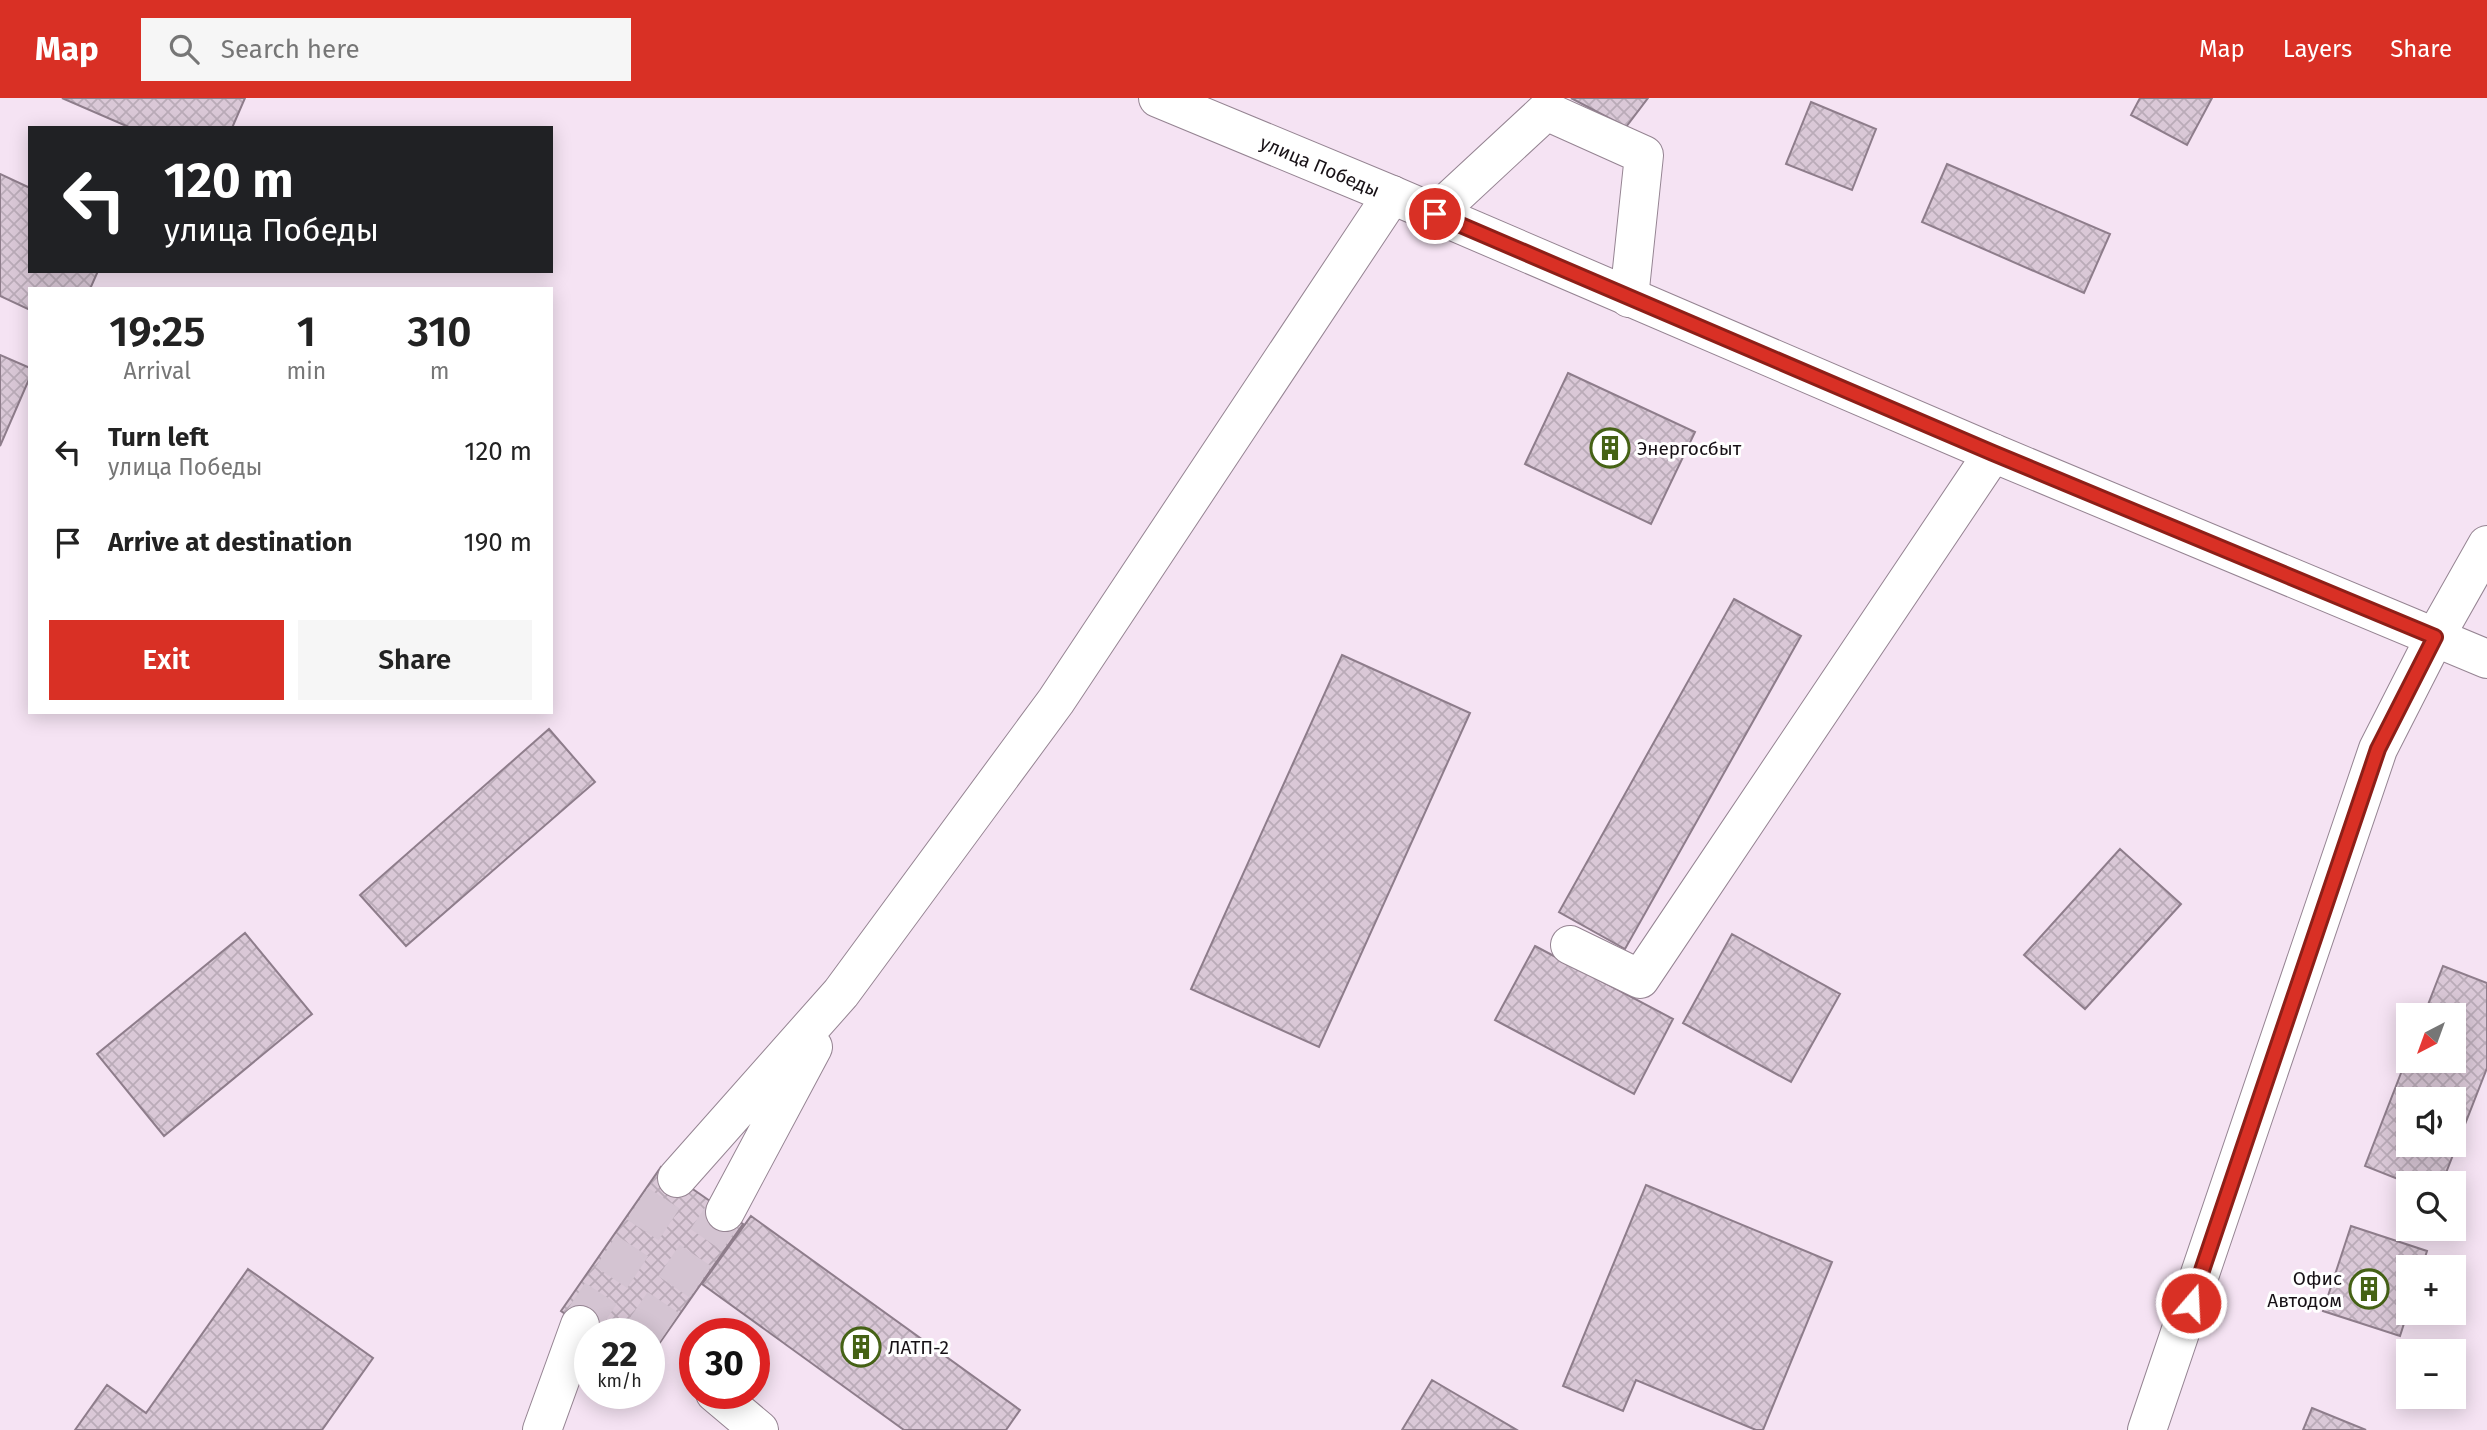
<!DOCTYPE html>
<html lang="en">
<head>
<meta charset="utf-8">
<style>
  :root { --surface:#fff; --page:#f6f6f6; --text:#222; --muted:#767676; --accent:#d93025 }
  body { margin:0; font-family:"Fira Sans",sans-serif; background:var(--page); color:var(--text); height:100vh; display:flex; flex-direction:column; font-size:26px; white-space:nowrap }
  * { box-sizing:border-box; margin:0 }
  p { font-size:23px; color:var(--muted) }
  .icon { flex:none; width:38px; height:38px; fill:none; stroke:currentColor; stroke-width:2; stroke-linecap:round; stroke-linejoin:round }
  .map { position:relative; flex:1; overflow:hidden }
  .drawer { position:absolute; left:28px; top:189px; width:525px; height:427px; display:flex; flex-direction:column; background:var(--surface); border-radius:0px; box-shadow:0 4px 18px #0003 }
  .drawer>* { flex:none }
  .banner { position:absolute; left:28px; top:28px; width:525px; height:147px; border-radius:0px; box-shadow:0 4px 18px #0003; background:#202124; color:#fff; overflow:hidden }
  .needle { width:46px; rotate:221deg }
  .tools { position:absolute; left:2396px; top:905px; display:grid; gap:14px }
  .tools a { display:grid; place-items:center; width:70px; height:70px; border-radius:0px; background:var(--surface); box-shadow:0 4px 18px #0003; font-size:35px }
  .speed { position:absolute; left:574px; top:1220px; display:flex; gap:14px; font-size:35px; font-weight:700; text-align:center }
  .speed>* { display:grid; place-content:center; width:91px; height:91px; border-radius:50%; background:var(--surface); box-shadow:0 4px 18px #0003; line-height:1 }
  .speed small { font-size:18px; font-weight:400 }
  .speed .limit { border:10px solid #d22; background:#fff; color:#111 }
  .pin { position:absolute; display:grid; place-items:center; width:60px; height:60px; color:#fff; margin:-30px; border:4px solid #fff; border-radius:50%; box-shadow:0 2px 7px #0007 }
  .me { position:absolute; width:77px; margin:-38px; rotate:19deg; stroke-linejoin:round; filter:drop-shadow(0 0 5px #0008) }
  .turn { display:flex; align-items:center; gap:24px; height:147px; padding:0 21px; font-size:32px }
  .turn .icon { width:91px; height:91px; stroke-width:2.5 }
  .turn b { display:block; font-size:49px; line-height:60px }
  .eta { display:flex; justify-content:space-evenly; align-items:center; height:119px; text-align:center }
  .eta b { font-size:42px; font-weight:600; line-height:49px }
  .action { display:flex; gap:14px; margin-top:auto; padding:14px 21px }
  .action a { flex:1; height:80px; border-radius:0px; background:var(--accent); color:#fff; font-size:28px; font-weight:600; line-height:80px; text-align:center }
  .action a+a { background:var(--page); color:var(--text) }
  ul { padding:0; list-style:none }
  li { display:flex; align-items:center; gap:21px; height:91px; padding:0 21px }
  li div { flex:1 }
  li b { display:block; font-size:26px }
  li em { font-style:normal }
  header { display:flex; align-items:center; gap:42px; box-sizing:border-box; height:98px; padding:0 35px; background:var(--accent); color:#fff }
  header strong { font-size:33px }
  nav { display:flex; gap:38px; margin-inline-start:auto; font-size:24px }
  .search { width:490px; height:63px; background:var(--page); display:flex; align-items:center; gap:18px; box-sizing:border-box; padding:0 24px; border-radius:0px; color:var(--muted); font-size:26px }
  .map>svg:first-child { display:block }
  .building { fill:url(#building-cross-hatch); stroke:#8e7d8b; stroke-width:2; fill-rule:evenodd }
  .lines { fill:none; stroke-linecap:round; stroke-linejoin:round }
  .minor-tunnel { stroke:#d4c4d2; stroke-width:38; stroke-dasharray:38 19; stroke-linecap:butt }
  .minor-casing { stroke:#958492; stroke-width:40 }
  .major-casing { stroke:#958492; stroke-width:40 }
  .minor { stroke:#fff; stroke-width:38 }
  .major { stroke:#fff; stroke-width:38 }
  .route-casing { stroke:#8d1f18; stroke-width:18 }
  .route { stroke:#d93025; stroke-width:12 }
  .labels { text-anchor:middle; stroke-width:6; stroke-linejoin:round; paint-order:stroke }
  .street-label { font-size:19px; fill:#171116; stroke:#fff }
  .poi-label { font-size:19px; fill:#171116; stroke:#fff; text-anchor:start }
</style>
</head>
<body>
<header>
<strong>Map</strong>
<div class="search"><svg class="icon" aria-label="search" viewBox="0 0 24 24"><circle cx="10" cy="10" r="6"/><path d="M15 15l6 6"/></svg>Search here</div>
<nav><a>Map</a><a>Layers</a><a>Share</a></nav>
</header>
<div class="map">
<svg width="2487" height="1332" viewBox="0 0 2487 1332">
  <defs>
    <pattern id="building-cross-hatch" width="8" height="8" patternUnits="userSpaceOnUse" patternTransform="scale(1.75)"><rect width="8" height="8" fill="#dac8d7"/><path d="M0 0l8 8M0 8l8-8" fill="none" stroke="#baabb8"/></pattern>
  </defs>
  <rect width="100%" height="100%" fill="#f5e3f3"/>
  <path class="building" d="M 62,0 L 245,0 L 232,30 L 131,30 Z
    M 1571,0 L 1648,0 L 1626,29 Z
    M 2140,0 L 2212,0 L 2187,47 L 2131,17 Z
    M 1811,4 L 1876,31 L 1852,92 L 1786,66 Z
    M 1947,66 L 2110,136 L 2084,195 L 1922,124 Z
    M 0,76 L 30,90 L 30,173 L 98,173 L 90,191 L 30,191 L 30,212 L 0,198 Z
    M 0,257 L 30,270 L 30,279 L 0,348 Z
    M 1568,275 L 1695,334 L 1651,426 L 1525,366 Z
    M 1734,501 L 1801,538 L 1625,851 L 1559,814 Z
    M 1342,557 L 1470,615 L 1319,949 L 1191,891 Z
    M 549,631 L 595,684 L 406,848 L 360,797 Z
    M 2120,751 L 2181,806 L 2085,911 L 2024,857 Z
    M 245,835 L 312,916 L 164,1038 L 97,956 Z
    M 1732,836 L 1840,896 L 1791,984 L 1683,925 Z
    M 1535,848 L 1673,921 L 1634,996 L 1495,922 Z
    M 2443,868 L 2487,885 L 2487,970 L 2442,1085 L 2408,1085 L 2365,1068 L 2408,957 L 2408,962 L 2454,962 L 2454,917 L 2424,917 ZM 2408,1001 L 2454,1001 L 2454,1046 L 2408,1046 Z
    M 661,1069 L 743,1126 L 649,1260 L 649,1236 L 593,1236 L 561,1213 Z
    M 1646,1087 L 1832,1164 L 1763,1332 L 1756,1332 L 1636,1282 L 1623,1313 L 1563,1288 Z
    M 751,1118 L 1020,1312 L 1006,1332 L 904,1332 L 702,1186 Z
    M 2351,1128 L 2427,1153 L 2422,1169 L 2408,1169 L 2408,1213 L 2400,1238 L 2323,1213 Z
    M 248,1171 L 373,1260 L 322,1332 L 75,1332 L 107,1287 L 146,1315 Z
    M 1432,1282 L 1517,1332 L 1402,1332 Z
    M 2312,1310 L 2366,1332 L 2303,1332 Z"/>
  <g class="lines">
    <path class="minor-tunnel" d="M 580,1227 L 677,1080
      M 642,1236 L 725,1114"/>
    <g class="minor-casing">
      <path id="minor" d="M 1435,116 L 1546,13 L 1644,57 L 1629,200
        M 1570,847 L 1640,881 L 1993,355
        M 677,1080 L 841,895 L 1056,603 L 1392,97
        M 725,1114 L 813,949
        M 715,1295 L 759,1332
        M 542,1332 L 580,1227
        M 2147,1332 L 2378,651 L 2435,539 L 2487,447"/>
    </g>
    <g class="major-casing">
      <path id="major" d="M 1158,0 L 1392,97 L 1993,355 L 2487,561"/>
    </g>
    <use href="#minor" class="minor"/>
    <use href="#major" class="major"/>
  </g>
  <g class="lines">
    <g class="route-casing">
      <path id="route" d="M 1435,116 L 1993,355 L 2435,539 L 2378,651 L 2191,1205"/>
    </g>
    <use href="#route" class="route"/>
  </g>
  <defs>
    <g id="building-ring" transform="scale(2.0125)"><circle r="9.5" fill="#fff" stroke="#456215" stroke-width="1.5"/><path d="M-4-6H4V6H1V3H-1V6H-4ZM-2.5-4.3h1.7v1.8h-1.7ZM.8-4.3h1.7v1.8H.8ZM-2.5-1h1.7V.8h-1.7ZM.8-1h1.7V.8H.8Z" fill="#456215"/></g>
  </defs>
  <g fill-rule="evenodd">
    <use href="#building-ring" x="1610" y="350"/>
    <use href="#building-ring" x="2369" y="1191"/>
    <use href="#building-ring" x="861" y="1249"/>
  </g>
  <g class="labels">
    <g class="street-label">
      <text transform="translate(1320 68) rotate(23)" y="7">улица Победы</text>
    </g>
    <g class="poi-label">
      <text x="1637" y="357">Энергосбыт</text>
      <text x="2342" y="1187" text-anchor="end">Офис<tspan x="2342" dy="22">Автодом</tspan></text>
      <text x="888" y="1256">ЛАТП-2</text>
    </g>
  </g>
</svg>
<div class="tools">
<a><svg class="needle" viewBox="-14 -14 28 28"><path d="M0-13l5 13h-10z" fill="#e53935"/><path d="M0 13l5-13h-10z" fill="#767676"/></svg></a>
<a><svg class="icon" aria-label="sound" viewBox="0 0 24 24"><path d="M4 9h4l5-4v14l-5-4H4zM17 9q2 3 0 6"/></svg></a>
<a><svg class="icon" aria-label="search" viewBox="0 0 24 24"><circle cx="10" cy="10" r="6"/><path d="M15 15l6 6"/></svg></a>
<a>+</a>
<a>−</a>
</div>
<div class="speed"><div>22<small>km/h</small></div><div class="limit">30</div></div>
<div class="pin" style="left:1435px;top:116px;background:#d93025"><svg class="icon" aria-label="arrive" viewBox="0 0 24 24"><path d="M6 21V4h12l-3 4 3 4H6"/></svg></div>
<svg class="me" style="left:2191px;top:1205px" viewBox="-20 -20 40 40"><circle r="17" fill="#d93025" stroke="#fff" stroke-width="3"/><path d="M0-11L8 9 0 5-8 9z" fill="#fff"/></svg>
<div class="banner">
<div class="turn"><svg class="icon" aria-label="left" viewBox="0 0 24 24"><path d="M17 20v-9H6M10 6l-5 5 5 5"/></svg><div><b>120 m</b>улица Победы</div></div>
</div>
<section class="drawer">
<div class="eta">
<div><b>19:25</b><p>Arrival</p></div>
<div><b>1</b><p>min</p></div>
<div><b>310</b><p>m</p></div>
</div>
<ul>
<li><svg class="icon" aria-label="left" viewBox="0 0 24 24"><path d="M17 20v-9H6M10 6l-5 5 5 5"/></svg><div><b>Turn left</b><p>улица Победы</p></div><em>120 m</em></li>
<li><svg class="icon" aria-label="arrive" viewBox="0 0 24 24"><path d="M6 21V4h12l-3 4 3 4H6"/></svg><div><b>Arrive at destination</b></div><em>190 m</em></li>
</ul>
<div class="action"><a>Exit</a><a>Share</a></div>
</section>
</div>
</body>
</html>
